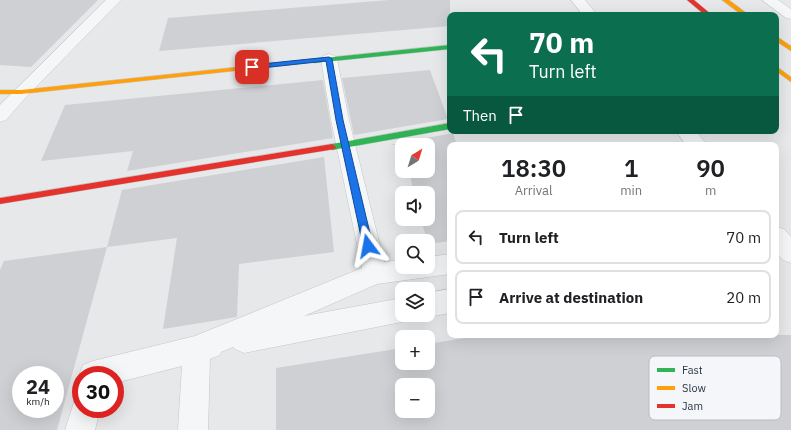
<!DOCTYPE html>
<html lang="en">
<head>
<meta charset="utf-8">
<style>
  :root { --surface:#fff; --page:#f2f2f2; --text:#202124; --muted:#757577; --line:#e0e0e0 }
  body { margin:0; font-family:"IBM Plex Sans",sans-serif; background:var(--page); color:var(--text); height:100vh; display:flex; flex-direction:column; font-size:15px; white-space:nowrap }
  * { box-sizing:border-box; margin:0 }
  p { font-size:13px; color:var(--muted) }
  .icon { flex:none; width:22px; height:22px; fill:none; stroke:currentColor; stroke-width:2; stroke-linecap:round; stroke-linejoin:round }
  .map { position:relative; flex:1; overflow:hidden }
  .sheet { position:absolute; left:447px; top:142px; width:332px; height:196px; display:flex; flex-direction:column; background:var(--surface); border-radius:8px; box-shadow:0 4px 16px #0002 }
  .sheet>* { flex:none }
  .top-card { position:absolute; left:447px; top:12px; width:332px; height:122px; border-radius:8px; box-shadow:0 4px 16px #0002; background:#0b6e4f; color:#fff; overflow:hidden }
  .needle { width:26px; rotate:38deg }
  .controls { position:absolute; left:395px; top:138px; display:grid; gap:8px }
  .controls a { display:grid; place-items:center; width:40px; height:40px; border-radius:8px; background:var(--surface); box-shadow:0 4px 16px #0002; font-size:20px }
  .speed { position:absolute; left:12px; top:366px; display:flex; gap:8px; font-size:20px; font-weight:700; text-align:center }
  .speed>* { display:grid; place-content:center; width:52px; height:52px; border-radius:50%; background:var(--surface); box-shadow:0 4px 16px #0002; line-height:1 }
  .speed small { font-size:10px; font-weight:400 }
  .speed .limit { border:6px solid #d22; background:#fff; color:#111 }
  .pin { position:absolute; display:grid; place-items:center; width:34px; height:34px; color:#fff; margin:-17px; border-radius:8px; box-shadow:0 2px 6px #0006 }
  .me { position:absolute; width:44px; margin:-22px; rotate:347deg; stroke-linejoin:round; filter:drop-shadow(0 0 3px #0008) }
  .turn { display:flex; align-items:center; gap:14px; height:84px; padding:0 16px; font-size:18px }
  .turn .icon { width:52px; height:52px; stroke-width:2.5 }
  .turn b { display:block; font-size:28px; line-height:34px }
  .then { display:flex; align-items:center; height:38px; padding:0 16px; background:#0003; gap:8px; font-size:15px }
  .eta { display:flex; justify-content:space-evenly; align-items:center; height:68px; text-align:center }
  .eta b { font-size:24px; font-weight:600; line-height:28px }
  ul { padding:0; list-style:none }
  li { display:flex; align-items:center; gap:12px; height:54px; margin:0 8px 6px; padding:0 8px; border:2px solid var(--line); border-radius:8px }
  li div { flex:1 }
  li b { display:block; font-size:15px }
  li em { font-style:normal }
  .map>svg:first-child { display:block }
  .building { fill:#ced0d3; fill-rule:evenodd }
  .lines { fill:none; stroke-linecap:round; stroke-linejoin:round }
  .street-casing { stroke:#c4c6c8; stroke-width:1 }
  .fast-casing { stroke:#c4c6c8; stroke-width:1 }
  .slow-casing { stroke:#c4c6c8; stroke-width:1 }
  .jam-casing { stroke:#c4c6c8; stroke-width:1 }
  .street { fill:#f5f6f7; fill-rule:evenodd }
  .fast { fill:#30b455; fill-rule:evenodd }
  .slow { fill:#ff9f0a; fill-rule:evenodd }
  .jam { fill:#e5322d; fill-rule:evenodd }
  .route { fill:#1a73e8; stroke:#114b97 }
  .key { fill:#f4f6f9; stroke:#b8bcc3; stroke-width:1 }
  .key-label { font-size:11px; fill:#2b3445 }
</style>
</head>
<body>
<div class="map">
<svg width="791" height="430" viewBox="0 0 791 430">
  <rect width="100%" height="100%" fill="#e6e8ea"/>
  <path class="building" d="M 0,0 L 98,0 L 31,67 L 0,65 Z
    M 389,0 L 450,0 L 450,26 L 159,51 L 168,18 Z
    M 430,70 L 448,119 L 354,135 L 342,78 Z
    M 323,80 L 333,138 L 127,171 L 133,151 L 41,161 L 65,105 Z
    M 453,133 L 457,145 L 450,145 L 450,241 L 428,244 L 421,219 L 428,219 L 428,193 L 414,193 L 409,171 L 428,171 L 428,145 L 390,145 Z
    M 324,157 L 334,252 L 239,264 L 237,317 L 163,329 L 177,238 L 107,247 L 122,190 Z
    M 107,247 L 57,430 L 0,430 L 0,270 L 4,261 ZM 21,375 L 55,375 L 55,409 L 21,409 Z
    M 483,335 L 791,335 L 791,430 L 276,430 L 276,368 L 402,348 L 402,363 L 428,363 L 428,344 ZM 402,385 L 428,385 L 428,411 L 402,411 Z"/>
  <g class="lines">
    <g class="street-casing">
      <path id="street" d="M 106,0 L 121,0 L 27,96 L 6,120 L 0,122 L 0,105 Z
        M 571,0 L 585,0 L 597,15 L 583,15 Z
        M 762,0 L 778,0 L 791,9 L 791,19 L 786,18 Z
        M 329,54 L 335,56 L 337,59 L 349,120 L 384,262 L 402,260 L 402,267 L 428,267 L 428,257 L 450,254 L 450,274 L 377,284 L 304,316 L 402,298 L 402,315 L 413,315 L 411,318 L 402,322 L 244,353 L 235,349 L 233,347 L 221,352 L 220,355 L 210,359 L 208,430 L 178,430 L 182,366 L 115,383 L 115,375 L 81,375 L 81,380 L 79,375 L 83,365 L 93,361 L 195,336 L 362,268 L 331,120 L 321,59 L 323,56 Z
        M 676,131 L 696,131 L 707,145 L 686,145 Z
        M 776,227 L 784,229 L 791,237 L 791,263 L 783,260 L 776,252 Z
        M 450,289 L 450,313 L 428,317 L 423,315 L 428,315 L 428,293 Z
        M 81,396 L 81,409 L 100,409 L 95,430 L 65,430 L 75,399 Z"/>
    </g>
    <g class="fast-casing">
      <path id="fast" d="M 450,45 L 450,49 L 314,63 L 311,61 L 314,59 Z
        M 450,123 L 450,129 L 332,150 L 328,147 L 332,144 Z"/>
    </g>
    <g class="slow-casing">
      <path id="slow" d="M 722,0 L 729,0 L 749,15 L 742,15 Z
        M 776,36 L 791,46 L 791,51 L 776,41 Z
        M 314,59 L 316,60 L 316,62 L 21,94 L 0,94 L 0,90 L 21,90 Z
        M 776,66 L 791,77 L 791,82 L 776,71 Z"/>
    </g>
    <g class="jam-casing">
      <path id="jam" d="M 687,0 L 694,0 L 712,15 L 705,15 Z
        M 332,144 L 336,147 L 335,149 L 0,204 L 0,198 Z"/>
    </g>
    <use href="#street" class="street"/>
    <use href="#fast" class="fast"/>
    <use href="#slow" class="slow"/>
    <use href="#jam" class="jam"/>
  </g>
  <path class="route" d="M 329,57 L 332,59 L 343,120 L 373,246 L 368,250 L 363,246 L 336,120 L 326,61 L 252,69 L 248,67 L 252,65 Z"/>
  <rect x="649" y="356" width="132" height="64" rx="6" class="key"/>
  <rect x="657" y="368" width="18" height="4" fill="#30b455"/>
  <rect x="657" y="386" width="18" height="4" fill="#ff9f0a"/>
  <rect x="657" y="404" width="18" height="4" fill="#e5322d"/>
  <g class="key-label">
    <text x="682" y="374">Fast</text>
    <text x="682" y="392">Slow</text>
    <text x="682" y="410">Jam</text>
  </g>
</svg>
<div class="controls">
<a><svg class="needle" viewBox="-14 -14 28 28"><path d="M0-13l5 13h-10z" fill="#e53935"/><path d="M0 13l5-13h-10z" fill="#757577"/></svg></a>
<a><svg class="icon" aria-label="sound" viewBox="0 0 24 24"><path d="M4 9h4l5-4v14l-5-4H4zM17 9q2 3 0 6"/></svg></a>
<a><svg class="icon" aria-label="search" viewBox="0 0 24 24"><circle cx="10" cy="10" r="6"/><path d="M15 15l6 6"/></svg></a>
<a><svg class="icon" aria-label="layers" viewBox="0 0 24 24"><path d="M12 4l9 5-9 5-9-5zM3 14l9 5 9-5"/></svg></a>
<a>+</a>
<a>−</a>
</div>
<div class="speed"><div>24<small>km/h</small></div><div class="limit">30</div></div>
<div class="pin" style="left:252px;top:67px;background:#d93025"><svg class="icon" aria-label="arrive" viewBox="0 0 24 24"><path d="M6 21V4h12l-3 4 3 4H6"/></svg></div>
<svg class="me" style="left:368px;top:246px" viewBox="-20 -20 40 40"><path d="M0-17L14 15 0 8-14 15z" fill="#1a73e8" stroke="#fff" stroke-width="4"/></svg>
<div class="top-card">
<div class="turn"><svg class="icon" aria-label="left" viewBox="0 0 24 24"><path d="M17 20v-9H6M10 6l-5 5 5 5"/></svg><div><b>70 m</b>Turn left</div></div>
<div class="then">Then<svg class="icon" aria-label="arrive" viewBox="0 0 24 24"><path d="M6 21V4h12l-3 4 3 4H6"/></svg></div>
</div>
<section class="sheet">
<div class="eta">
<div><b>18:30</b><p>Arrival</p></div>
<div><b>1</b><p>min</p></div>
<div><b>90</b><p>m</p></div>
</div>
<ul>
<li><svg class="icon" aria-label="left" viewBox="0 0 24 24"><path d="M17 20v-9H6M10 6l-5 5 5 5"/></svg><div><b>Turn left</b></div><em>70 m</em></li>
<li><svg class="icon" aria-label="arrive" viewBox="0 0 24 24"><path d="M6 21V4h12l-3 4 3 4H6"/></svg><div><b>Arrive at destination</b></div><em>20 m</em></li>
</ul>
</section>
</div>
</body>
</html>
